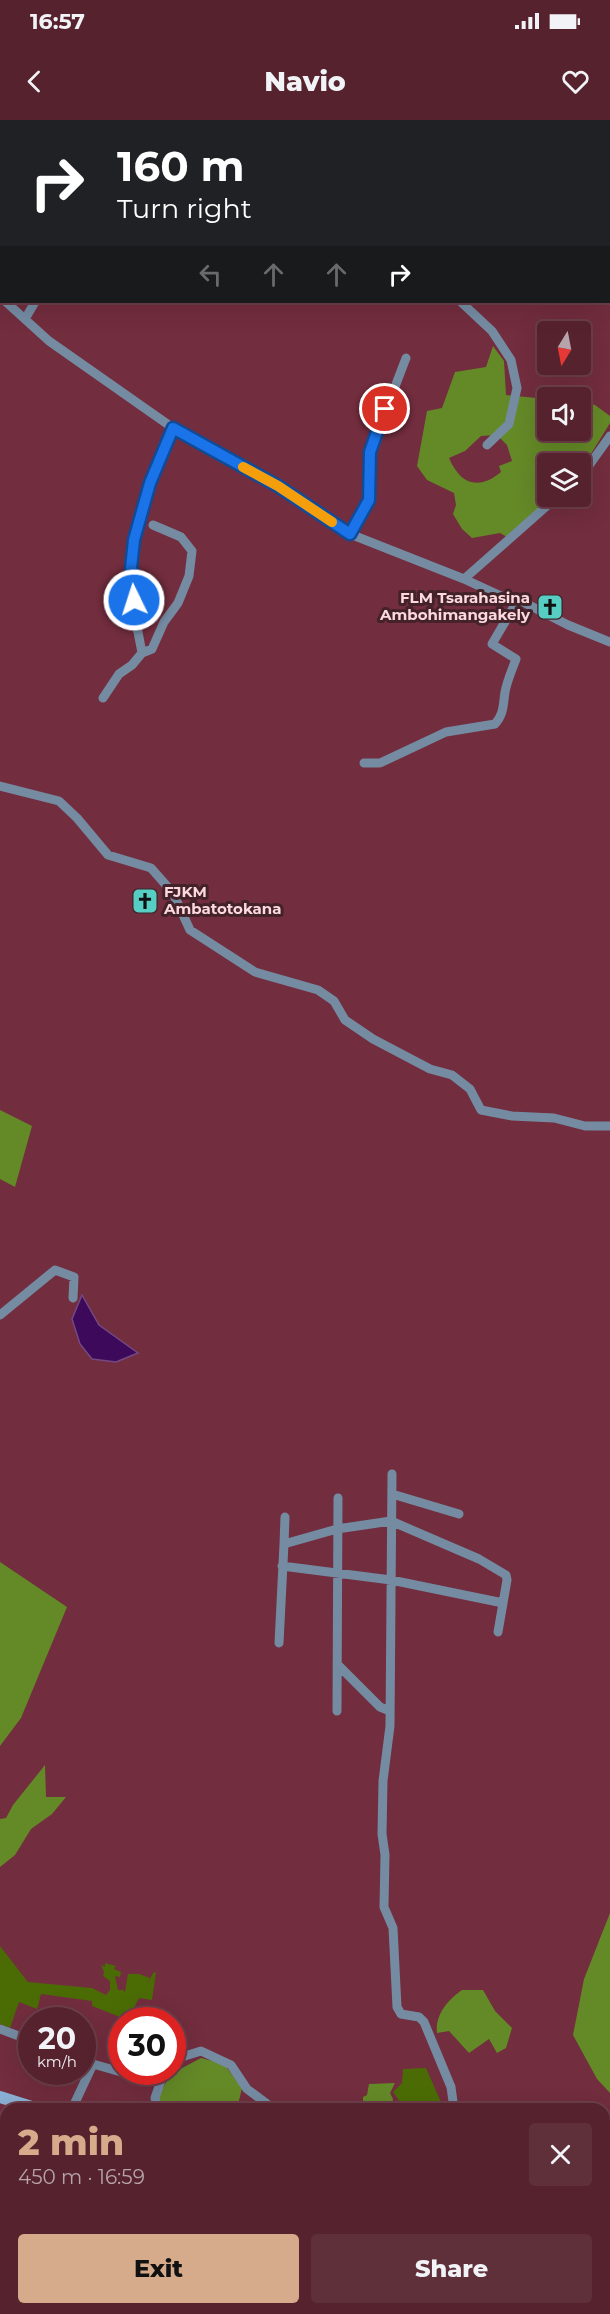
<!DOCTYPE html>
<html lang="en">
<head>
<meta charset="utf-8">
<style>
  :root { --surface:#56222e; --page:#5f2f3a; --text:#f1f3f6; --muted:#b6a4aa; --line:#6c3f4a; --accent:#d6ab8b }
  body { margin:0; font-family:Montserrat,sans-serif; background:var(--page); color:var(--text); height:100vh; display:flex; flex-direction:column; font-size:22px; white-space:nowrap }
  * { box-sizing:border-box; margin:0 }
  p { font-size:20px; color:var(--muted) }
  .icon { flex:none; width:33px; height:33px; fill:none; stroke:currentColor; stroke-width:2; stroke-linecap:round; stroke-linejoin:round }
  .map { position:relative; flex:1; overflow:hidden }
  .details { position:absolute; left:0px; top:1983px; width:610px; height:212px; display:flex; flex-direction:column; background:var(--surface); border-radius:18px 18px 0 0; box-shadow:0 6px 24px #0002,0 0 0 2px var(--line) }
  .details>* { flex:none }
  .hud { position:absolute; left:0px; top:0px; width:610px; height:183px; box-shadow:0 6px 24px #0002,0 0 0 2px var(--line); background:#202124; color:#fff; overflow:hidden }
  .needle { width:39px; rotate:190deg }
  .tools { position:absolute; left:537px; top:201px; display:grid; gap:12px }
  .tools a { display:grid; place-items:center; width:54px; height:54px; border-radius:6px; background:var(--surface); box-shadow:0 6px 24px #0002,0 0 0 2px var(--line); font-size:30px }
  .speed { position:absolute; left:18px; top:1887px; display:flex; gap:12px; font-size:30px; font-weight:700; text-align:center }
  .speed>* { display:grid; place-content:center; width:78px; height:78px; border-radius:50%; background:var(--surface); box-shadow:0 6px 24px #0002,0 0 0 2px var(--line); line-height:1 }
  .speed small { font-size:15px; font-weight:400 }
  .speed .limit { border:9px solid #d22; background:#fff; color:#111 }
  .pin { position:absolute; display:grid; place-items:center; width:51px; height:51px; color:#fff; margin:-26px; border:3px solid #fff; border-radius:50%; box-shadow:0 2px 6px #0007 }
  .me { position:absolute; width:66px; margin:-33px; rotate:356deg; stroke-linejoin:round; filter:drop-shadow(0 0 4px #0008) }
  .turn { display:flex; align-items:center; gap:21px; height:126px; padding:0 18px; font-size:27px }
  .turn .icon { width:78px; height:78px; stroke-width:2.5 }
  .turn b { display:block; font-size:42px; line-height:51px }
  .lanes { display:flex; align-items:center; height:57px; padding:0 18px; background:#0003; justify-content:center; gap:30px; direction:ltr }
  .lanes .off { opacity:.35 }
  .round { display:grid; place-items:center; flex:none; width:63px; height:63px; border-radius:6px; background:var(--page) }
  .overview { display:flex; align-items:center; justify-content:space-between; height:102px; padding:0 18px }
  h1 { font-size:36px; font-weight:800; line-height:45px; color:var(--accent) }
  .action { display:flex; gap:12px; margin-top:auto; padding:12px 18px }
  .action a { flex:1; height:69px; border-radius:6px; background:var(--accent); color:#111; font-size:24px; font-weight:800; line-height:69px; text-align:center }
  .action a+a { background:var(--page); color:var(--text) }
  .status { display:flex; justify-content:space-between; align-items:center; height:42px; padding:0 30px; background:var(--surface); direction:ltr }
  .status svg { height:16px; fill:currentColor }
  header { display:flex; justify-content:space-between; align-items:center; height:78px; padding:0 18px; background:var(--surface); font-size:27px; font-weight:800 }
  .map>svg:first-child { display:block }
  .green { fill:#4b6c05 }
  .forest { fill:#648927; fill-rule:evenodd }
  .water { fill:#3d0a5b; stroke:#764883; stroke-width:1.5 }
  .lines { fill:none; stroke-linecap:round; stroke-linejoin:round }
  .street { stroke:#748ba2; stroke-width:9 }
  .secondary { stroke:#8bb0d5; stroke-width:12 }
  .primary { stroke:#9ccdfb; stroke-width:14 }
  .route-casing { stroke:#114b97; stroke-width:15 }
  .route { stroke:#1a73e8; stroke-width:10 }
  .slow { stroke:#f59e0b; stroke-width:10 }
  .labels { text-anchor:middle; stroke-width:6; stroke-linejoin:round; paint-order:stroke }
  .poi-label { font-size:15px; font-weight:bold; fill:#fcd9df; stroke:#432329; text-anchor:end }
</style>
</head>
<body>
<div class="status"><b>16:57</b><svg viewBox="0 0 49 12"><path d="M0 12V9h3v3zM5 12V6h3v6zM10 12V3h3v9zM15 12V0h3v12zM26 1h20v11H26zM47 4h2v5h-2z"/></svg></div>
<header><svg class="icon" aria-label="back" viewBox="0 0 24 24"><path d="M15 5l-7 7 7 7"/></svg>Navio<svg class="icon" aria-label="heart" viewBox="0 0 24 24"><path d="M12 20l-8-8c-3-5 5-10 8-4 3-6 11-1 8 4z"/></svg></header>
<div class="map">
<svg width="610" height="2194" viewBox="0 0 610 2194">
  <rect width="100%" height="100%" fill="#722d3e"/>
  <path class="green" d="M 0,1826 L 28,1862 L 92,1868 L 106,1875 L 110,1870 L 110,1861 L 103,1856 L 104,1852 L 101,1845 L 105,1847 L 105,1843 L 116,1846 L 114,1849 L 121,1852 L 120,1857 L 115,1856 L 118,1870 L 123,1870 L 125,1872 L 128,1854 L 139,1854 L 150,1858 L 146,1867 L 153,1853 L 156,1852 L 152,1880 L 139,1878 L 128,1900 L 92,1886 L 92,1881 L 41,1874 L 37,1889 L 19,1882 L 10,1908 L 0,1904 Z
    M 426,1948 L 444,1989 L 389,1989 L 400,1982 L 393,1972 L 402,1963 L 403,1949 Z"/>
  <path class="forest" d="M 493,226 L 504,241 L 506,275 L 547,279 L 548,310 L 580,310 L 581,282 L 595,285 L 610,296 L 610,303 L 581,350 L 580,344 L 548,344 L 548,376 L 553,377 L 507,417 L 500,413 L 472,418 L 462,409 L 453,394 L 456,385 L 454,373 L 427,360 L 417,346 L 427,291 L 442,288 L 455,252 L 486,247 ZM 497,315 L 507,325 L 512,341 L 499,346 L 501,352 C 478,371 460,364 449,338 L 465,331 L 481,316 Z
    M 0,990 L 32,1006 L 15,1067 L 0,1059 Z
    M 0,1442 L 67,1487 L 21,1598 L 0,1626 Z
    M 45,1645 L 46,1677 L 66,1677 L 52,1694 L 31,1709 L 15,1735 L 0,1747 L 0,1699 L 6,1698 L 13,1685 Z
    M 610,1793 L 610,1973 L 597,1959 L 573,1915 L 584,1859 Z
    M 462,1870 L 483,1870 L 495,1891 L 512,1908 L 506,1928 L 497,1933 L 489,1919 L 469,1933 L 449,1911 L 437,1913 C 435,1894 448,1880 462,1870 Z
    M 201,1938 L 224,1944 L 242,1968 L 237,1989 L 162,1989 L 159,1975 L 171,1954 Z
    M 395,1963 L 390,1973 L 393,1979 L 392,1984 L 385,1989 L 369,1989 L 366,1983 L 363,1984 L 363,1977 L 367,1975 L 369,1964 Z
    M 610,2183 L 607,2194 L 461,2194 L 458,2189 L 604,2188 L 605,2184 Z"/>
  <path class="water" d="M 82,1175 L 99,1205 L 138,1233 L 116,1242 L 92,1239 L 80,1224 L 72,1199 Z"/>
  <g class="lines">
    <path class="street" d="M 103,2 L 103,0
      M 6,182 L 49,221 L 173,308 L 277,366 L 350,414 L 464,459 L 516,483 L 523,482 L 568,505 L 610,522
      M 461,182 L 492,211 L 511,240 L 517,268 L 509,304 L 487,325
      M 25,199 L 35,182
      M 580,358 L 610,316
      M 350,414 L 369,380 L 370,332 L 406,238
      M 464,459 L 558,376
      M 142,533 L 152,529 L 164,502 L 178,483 L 189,456 L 192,431 L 181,417 L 153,405
      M 103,578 L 119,554 L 132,545 L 142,533 L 138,512 L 130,492 L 138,468 L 131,449 L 134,420 L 150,363 L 173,308
      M 364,643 L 380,643 L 446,612 L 495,604 C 504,594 503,585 505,572 C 507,561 512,550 516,539 L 492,524 L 516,483
      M 0,666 L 59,681 L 77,698 L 108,735 L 151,748 L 173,773 L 190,810 L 255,852 L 318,870 L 334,881 L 345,900 L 373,919 L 430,949 L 452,955 L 470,969 L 481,990 L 512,996 L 554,998 L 585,1006 L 610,1006
      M 0,1195 L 55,1150 L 74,1157 L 73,1178
      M 392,1354 L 390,1606 L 383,1661 L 382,1714 L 385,1735 L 384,1787 L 393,1808 L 397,1887 L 401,1894 L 419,1897 L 424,1902 L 451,1967 L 454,1989
      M 392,1374 L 459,1394
      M 284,1424 L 285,1397
      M 282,1446 L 391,1460 L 503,1483
      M 279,1523 L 284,1424 L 337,1409 L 391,1401 L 479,1439 L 506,1455 L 507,1460 L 498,1512
      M 337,1544 L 380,1587 L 390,1591
      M 337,1591 L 338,1378
      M 0,1909 L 32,1921
      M 172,1940 L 201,1931 L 231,1945 L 247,1969 L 274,1989
      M 93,1944 L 128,1954 L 136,1952
      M 72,1989 L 93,1944 L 82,1940
      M 158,1989 L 155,1978 L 164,1952
      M 0,2021 L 6,2018
      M 0,2062 L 6,2060
      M 0,2102 L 6,2099"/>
    <path class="secondary" d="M 0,1977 L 38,1989
      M 402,2188 L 405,2194"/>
    <path class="primary" d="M 323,0 L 327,2
      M 504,2 L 509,0"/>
  </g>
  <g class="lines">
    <g class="route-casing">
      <path id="route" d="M 134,480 L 138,468 L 131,448 L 134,420 L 150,363 L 173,308 L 278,366 L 350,414 L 369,380 L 370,332 L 385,289"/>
    </g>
    <use href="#route" class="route"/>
    <path class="slow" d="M 243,347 L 278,366 L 332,402"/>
  </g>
  <defs>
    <g id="church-square" transform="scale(1.35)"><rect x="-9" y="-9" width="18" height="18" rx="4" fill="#56cec4" stroke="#432329"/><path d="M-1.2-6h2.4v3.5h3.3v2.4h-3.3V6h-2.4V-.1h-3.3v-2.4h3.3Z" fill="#111"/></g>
  </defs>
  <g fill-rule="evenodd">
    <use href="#church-square" x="550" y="487"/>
    <use href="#church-square" x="145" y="781"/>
  </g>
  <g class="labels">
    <g class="poi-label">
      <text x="530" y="483">FLM Tsarahasina<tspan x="530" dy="17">Ambohimangakely</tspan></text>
      <text x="164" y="777" text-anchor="start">FJKM<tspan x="164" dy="17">Ambatotokana</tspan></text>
    </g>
  </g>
</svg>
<div class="tools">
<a><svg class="needle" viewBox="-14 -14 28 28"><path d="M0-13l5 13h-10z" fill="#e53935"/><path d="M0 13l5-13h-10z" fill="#b6a4aa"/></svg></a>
<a><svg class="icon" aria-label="sound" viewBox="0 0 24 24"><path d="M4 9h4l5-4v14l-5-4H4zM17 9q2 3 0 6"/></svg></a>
<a><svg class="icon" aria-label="layers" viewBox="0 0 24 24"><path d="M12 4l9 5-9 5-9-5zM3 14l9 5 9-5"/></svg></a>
</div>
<div class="speed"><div>20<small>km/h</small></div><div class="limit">30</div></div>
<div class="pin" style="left:385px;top:289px;background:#d93025"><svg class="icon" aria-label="arrive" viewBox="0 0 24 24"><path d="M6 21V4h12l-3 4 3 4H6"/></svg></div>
<svg class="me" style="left:134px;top:480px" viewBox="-20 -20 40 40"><circle r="17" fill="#1a73e8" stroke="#fff" stroke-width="3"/><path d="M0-11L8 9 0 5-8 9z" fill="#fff"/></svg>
<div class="hud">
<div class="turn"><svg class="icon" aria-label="right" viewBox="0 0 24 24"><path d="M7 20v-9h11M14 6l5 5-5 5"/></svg><div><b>160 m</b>Turn right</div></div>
<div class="lanes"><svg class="icon off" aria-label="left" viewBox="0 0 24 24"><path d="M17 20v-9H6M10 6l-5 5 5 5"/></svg><svg class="icon off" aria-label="ahead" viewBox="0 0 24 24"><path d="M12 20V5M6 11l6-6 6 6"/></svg><svg class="icon off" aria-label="ahead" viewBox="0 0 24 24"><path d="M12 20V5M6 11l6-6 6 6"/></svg><svg class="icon" aria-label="right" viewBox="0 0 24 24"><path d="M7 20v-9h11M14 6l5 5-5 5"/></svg></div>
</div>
<section class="details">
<div class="overview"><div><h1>2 min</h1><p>450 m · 16:59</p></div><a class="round"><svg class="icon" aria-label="close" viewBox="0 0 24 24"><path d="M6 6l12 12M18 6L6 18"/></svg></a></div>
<div class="action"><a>Exit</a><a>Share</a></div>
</section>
</div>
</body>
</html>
